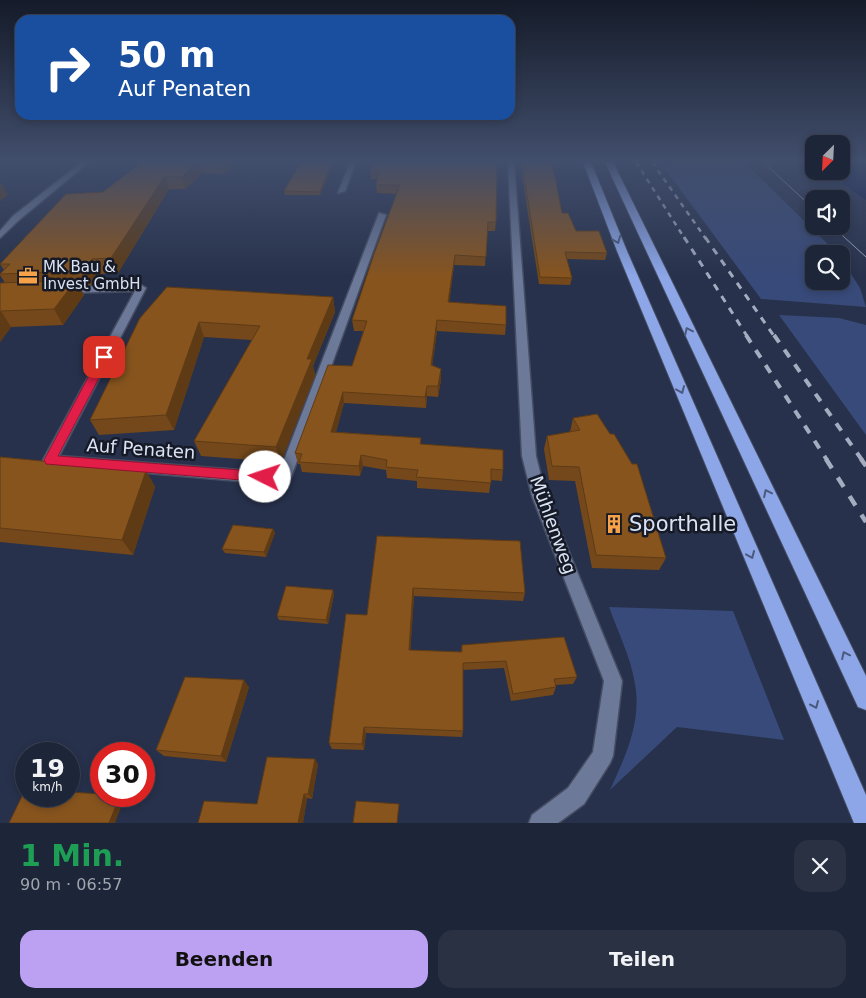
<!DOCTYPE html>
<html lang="de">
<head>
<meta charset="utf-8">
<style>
  :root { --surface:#1d2538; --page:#2a3143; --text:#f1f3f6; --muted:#a0a5ae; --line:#3b4253; --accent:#bca0f2 }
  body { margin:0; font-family:"DejaVu Sans",sans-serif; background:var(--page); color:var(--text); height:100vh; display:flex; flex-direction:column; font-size:19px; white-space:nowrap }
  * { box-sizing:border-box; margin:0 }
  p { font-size:16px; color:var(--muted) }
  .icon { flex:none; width:28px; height:28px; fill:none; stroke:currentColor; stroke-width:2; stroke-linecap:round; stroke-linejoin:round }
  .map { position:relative; height:823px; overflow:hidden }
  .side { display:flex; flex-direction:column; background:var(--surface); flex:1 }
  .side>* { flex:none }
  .hud { position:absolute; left:15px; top:15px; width:500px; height:105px; border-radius:15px; box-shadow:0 2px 8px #0003,0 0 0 1px var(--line); background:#1a4fa0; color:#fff; overflow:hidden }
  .needle { width:32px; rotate:204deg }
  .controls { position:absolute; left:805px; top:135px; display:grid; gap:10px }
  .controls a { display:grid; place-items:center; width:45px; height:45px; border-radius:10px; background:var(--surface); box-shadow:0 2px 8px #0003,0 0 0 1px var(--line); font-size:25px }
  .speed { position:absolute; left:15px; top:742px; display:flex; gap:10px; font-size:25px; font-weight:700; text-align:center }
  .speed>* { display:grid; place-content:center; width:65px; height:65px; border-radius:50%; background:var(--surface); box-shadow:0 2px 8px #0003,0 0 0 1px var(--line); line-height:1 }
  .speed small { font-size:12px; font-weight:400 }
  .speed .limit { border:8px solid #d22; background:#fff; color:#111 }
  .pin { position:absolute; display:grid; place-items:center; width:42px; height:42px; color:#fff; margin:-21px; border-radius:10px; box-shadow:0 2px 8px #0006 }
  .me { position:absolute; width:55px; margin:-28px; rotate:274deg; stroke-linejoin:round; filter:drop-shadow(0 0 4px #0008) }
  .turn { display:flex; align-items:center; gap:18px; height:105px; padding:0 20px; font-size:22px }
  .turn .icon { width:65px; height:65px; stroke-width:2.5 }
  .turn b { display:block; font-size:35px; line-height:42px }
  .round { display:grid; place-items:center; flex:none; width:52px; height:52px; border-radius:15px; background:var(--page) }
  .headline { display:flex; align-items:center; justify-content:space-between; height:85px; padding:0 20px }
  h1 { font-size:30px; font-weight:700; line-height:38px; color:#1e9e55 }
  .primary-button { display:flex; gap:10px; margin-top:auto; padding:10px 20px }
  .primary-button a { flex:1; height:58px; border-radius:15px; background:var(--accent); color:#111; font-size:20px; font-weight:700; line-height:58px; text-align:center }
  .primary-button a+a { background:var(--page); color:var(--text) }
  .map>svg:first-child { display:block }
  .green { fill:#384a79 }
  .water { fill:#0f1d50 }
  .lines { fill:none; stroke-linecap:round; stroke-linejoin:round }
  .minor-casing { stroke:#454d63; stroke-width:3 }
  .secondary-casing { stroke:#454d63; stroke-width:3 }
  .trunk-casing { stroke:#454d63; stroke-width:2 }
  .minor { fill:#6d7998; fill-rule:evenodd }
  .secondary { fill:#6d7998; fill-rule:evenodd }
  .trunk { fill:#8ca6e8; fill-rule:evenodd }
  .tram { stroke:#a4acc0; stroke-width:1 }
  .rail-far3 { stroke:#a4acc0; stroke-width:2.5; stroke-dasharray:5 5; stroke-linecap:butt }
  .rail-far2 { stroke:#a4acc0; stroke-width:3; stroke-dasharray:7 7; stroke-linecap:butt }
  .rail-far1 { stroke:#a4acc0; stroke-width:4; stroke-dasharray:9 9; stroke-linecap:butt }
  .rail { stroke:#a4acc0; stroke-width:4.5; stroke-dasharray:11 11; stroke-linecap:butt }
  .wall { fill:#74481a }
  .shaded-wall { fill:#5e3b15 }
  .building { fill:#87541e; stroke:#5e3b15 }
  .oneway { stroke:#4b597d }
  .route { fill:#e11d48; stroke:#92132f }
  .labels { text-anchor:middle; stroke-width:5; stroke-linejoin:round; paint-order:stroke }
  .far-poi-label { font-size:15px; fill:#dae2f3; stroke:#151a26; text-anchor:start }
  .street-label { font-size:18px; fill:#dae2f3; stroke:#151a26 }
  .near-poi-label { font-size:21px; fill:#dae2f3; stroke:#151a26; text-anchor:start }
</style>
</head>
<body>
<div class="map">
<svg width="866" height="823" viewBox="0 0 866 823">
  <rect width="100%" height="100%" fill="#27314b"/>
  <path class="green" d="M 660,162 L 744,162 L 838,254 L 814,254 L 814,281 L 841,281 L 841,258 L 860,288 L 866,307 L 761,299 Z
    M 779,315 L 839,318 L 866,325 L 866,435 Z
    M 609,607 L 733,611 L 784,740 L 677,727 L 610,790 C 625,757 642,722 635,684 C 631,658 618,632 609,607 Z"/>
  <path class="water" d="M 841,162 L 866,162 L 866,200 L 843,184 L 851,172 L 841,166 Z"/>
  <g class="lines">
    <g class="minor-casing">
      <path id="minor" d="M 350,162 L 356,162 L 345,191 L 338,193 Z
        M 508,162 L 514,162 L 536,456 L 546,496 L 622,681 L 613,756 L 610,763 L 584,804 L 558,823 L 529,823 L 532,815 L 568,788 L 593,752 L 604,681 L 532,496 L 522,456 Z
        M 379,213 L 386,215 L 289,483 L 284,485 L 45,464 L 43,460 L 135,291 L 65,293 L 60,290 L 65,287 L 141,285 L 146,288 L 59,456 L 279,473 Z"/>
    </g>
    <g class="secondary-casing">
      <path id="secondary" d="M 82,162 L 89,162 L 19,220 L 0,238 L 0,231 L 13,216 Z"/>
    </g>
    <g class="trunk-casing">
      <path id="trunk" d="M 583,162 L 591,162 L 627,251 L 866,795 L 866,823 L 854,823 L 617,251 Z
        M 605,162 L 613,162 L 866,676 L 866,710 L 858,707 Z"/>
    </g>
    <use href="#minor" class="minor"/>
    <use href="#secondary" class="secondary"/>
    <use href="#trunk" class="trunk"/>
    <path class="tram" d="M 763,162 L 814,209
      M 832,226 L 866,257"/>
    <path class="rail-far3" d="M 636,162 L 685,239
      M 652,162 L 706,239"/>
    <path class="rail-far2" d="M 684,237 L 747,336
      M 705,237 L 774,336"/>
    <path class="rail-far1" d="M 746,335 L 827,460
      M 774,335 L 862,460"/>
    <path class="rail" d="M 826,459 L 866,522
      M 861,459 L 866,466"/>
  </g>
  <path class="wall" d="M 142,162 L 235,162 L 225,174 L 202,173 L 186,189 L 169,189 L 118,273 L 99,274 L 91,285 L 79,286 L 84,295 L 63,325 L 11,327 L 0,342 L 0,283 L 5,283 L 0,275 L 0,274 L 4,270 L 0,264 L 103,192 Z
    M 334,162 L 320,195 L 285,195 L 284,191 Z
    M 373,162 L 496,222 L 495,231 L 487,231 L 485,266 L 454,265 L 449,302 L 506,325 L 505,335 L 437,331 L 432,365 L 441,369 L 441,380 L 438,397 L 427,396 L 426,408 L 344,403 L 336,432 L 421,438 L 421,444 L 503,470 L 502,481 L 491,480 L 489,493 L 417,488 L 417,481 L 387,478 L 386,470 L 363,466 L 360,476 L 302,472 L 300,464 L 298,464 L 295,453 L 352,366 L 364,331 L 354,331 L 352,320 L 396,194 L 377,193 L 376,185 L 377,179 L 371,179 L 370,171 Z
    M 520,162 L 552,162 L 562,213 L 576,231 L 607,253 L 605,260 L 567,259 L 572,278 L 570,285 L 539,284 Z
    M 333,297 L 335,312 L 313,366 L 315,375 L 281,462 L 201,456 L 194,441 L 252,340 L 204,337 L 174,430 L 99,435 L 90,420 L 140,318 Z
    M 573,418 L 666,558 L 659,570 L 592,568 L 575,481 L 549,480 L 544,449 L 547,436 L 570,432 Z
    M 0,457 L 146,471 L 155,487 L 133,555 L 0,542 Z
    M 273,529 L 275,533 L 266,557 L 225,553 L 222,549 Z
    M 377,536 L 525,593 L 523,601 L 414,596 L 410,650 L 461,652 L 462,645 L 577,677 L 573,684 L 555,685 L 556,687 L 553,695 L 511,701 L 504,668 L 463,670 L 463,731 L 462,737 L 366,733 L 364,750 L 332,749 L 329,743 L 367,615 Z
    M 334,594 L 328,624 L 279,620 L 277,616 Z
    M 249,687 L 226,762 L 164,756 L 156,750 Z
    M 318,764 L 312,799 L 307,798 L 303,823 L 257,804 Z"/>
  <path class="shaded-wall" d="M 197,162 L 199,162 L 202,173 L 186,189 L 182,177 Z
    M 222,162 L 235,162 L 225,174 Z
    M 332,162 L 334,162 L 320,195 L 320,192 Z
    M 165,176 L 169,189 L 118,273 L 111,258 Z
    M 1,183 L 8,195 L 0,201 L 0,184 Z
    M 455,255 L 454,265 L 448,312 L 448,302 Z
    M 92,259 L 99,274 L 91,285 L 84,271 Z
    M 76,280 L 84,295 L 63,325 L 54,309 Z
    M 333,297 L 335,312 L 313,366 L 315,375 L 281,462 L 276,447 L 307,359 Z
    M 1,311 L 11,327 L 0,342 L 0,313 Z
    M 437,320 L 437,331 L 431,375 L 431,365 Z
    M 199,322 L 204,337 L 174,430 L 166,415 Z
    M 441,369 L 441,380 L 438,397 L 438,386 Z
    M 427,386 L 427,396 L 426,408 L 425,397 Z
    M 343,392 L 344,403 L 333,442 L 331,432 Z
    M 361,455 L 363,466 L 360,476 L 359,466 Z
    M 146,471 L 155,487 L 133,555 L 122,540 Z
    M 273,529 L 275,533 L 266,557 L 264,552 Z
    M 413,588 L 414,596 L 410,658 L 409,650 Z
    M 333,590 L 334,594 L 328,624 L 326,620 Z
    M 244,680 L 249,687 L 226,762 L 221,756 Z
    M 364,727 L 366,733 L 364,750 L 362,744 Z
    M 315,759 L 318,764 L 312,799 L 308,794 Z
    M 304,794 L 307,798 L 303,823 L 298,823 Z
    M 120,796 L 125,797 L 115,823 L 109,823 Z"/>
  <path class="building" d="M 142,162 L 197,162 L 182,177 L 165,176 L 111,258 L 92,259 L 84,271 L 0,274 L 10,264 L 0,264 L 66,194 L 103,192 Z
    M 301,162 L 332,162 L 320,192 L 284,191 Z
    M 373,162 L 497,162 L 496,222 L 488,222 L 486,257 L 455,255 L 448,302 L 506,306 L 506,325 L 437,320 L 431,365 L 441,369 L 438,386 L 427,386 L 425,397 L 343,392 L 331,432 L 421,438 L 420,444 L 503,450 L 503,470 L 491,469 L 491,483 L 416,477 L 418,470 L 386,467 L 387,460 L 361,455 L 359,466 L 299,462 L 302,454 L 295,453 L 328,365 L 352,366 L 367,321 L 352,320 L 374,254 L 400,185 L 376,185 L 379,171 L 370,171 Z
    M 522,162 L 552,162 L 562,213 L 568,213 L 576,231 L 599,231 L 607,253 L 565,252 L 572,278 L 540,277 Z
    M 76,280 L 54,309 L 1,311 L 0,313 L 0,283 Z
    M 167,287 L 333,297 L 307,359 L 312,359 L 276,447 L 194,441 L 260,326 L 199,322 L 166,415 L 90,420 L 140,318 Z
    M 597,414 L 610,434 L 614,434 L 632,464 L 637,464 L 666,558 L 596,555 L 579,467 L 552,466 L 547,436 L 580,430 L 573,418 Z
    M 0,457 L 146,471 L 122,540 L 0,528 Z
    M 233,525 L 273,529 L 264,552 L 222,549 Z
    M 377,536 L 520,541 L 525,593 L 413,588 L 409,650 L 462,652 L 462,645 L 564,637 L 577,677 L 554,679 L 556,687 L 513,694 L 506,661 L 463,663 L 463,731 L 364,727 L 362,744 L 329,743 L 346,614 L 367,615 Z
    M 286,586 L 333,590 L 326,620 L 277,616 Z
    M 185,677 L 244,680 L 221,756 L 156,750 Z
    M 267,757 L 315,759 L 308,794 L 304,794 L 298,823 L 198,823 L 204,801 L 257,804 Z
    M 25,790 L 26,790 L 26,796 L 69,796 L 69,792 L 101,794 L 101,796 L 120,796 L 109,823 L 9,823 Z
    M 356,801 L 399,804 L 397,823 L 353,823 Z"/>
  <defs><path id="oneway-chevron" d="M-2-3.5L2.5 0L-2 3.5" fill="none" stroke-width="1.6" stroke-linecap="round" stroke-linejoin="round" transform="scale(1.25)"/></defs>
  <g class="oneway">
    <use href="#oneway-chevron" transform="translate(617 240) rotate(68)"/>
    <use href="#oneway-chevron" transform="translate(688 331) rotate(-116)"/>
    <use href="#oneway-chevron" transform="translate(681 390) rotate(67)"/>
    <use href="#oneway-chevron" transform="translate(767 493) rotate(-116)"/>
    <use href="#oneway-chevron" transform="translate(751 555) rotate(67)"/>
    <use href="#oneway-chevron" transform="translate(845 655) rotate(-116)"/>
    <use href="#oneway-chevron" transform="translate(815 705) rotate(66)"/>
  </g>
  <linearGradient id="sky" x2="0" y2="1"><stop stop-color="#151b29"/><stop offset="0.58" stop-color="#414e6c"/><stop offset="1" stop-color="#414e6c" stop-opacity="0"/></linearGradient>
  <rect width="866" height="277" fill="url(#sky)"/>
  <path class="route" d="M 104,354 L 110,357 L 58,456 L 265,472 L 269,473 L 271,477 L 269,481 L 265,482 L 46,464 L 44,460 L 99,357 Z"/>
  <defs>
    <g id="office-bare" transform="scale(1.5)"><path d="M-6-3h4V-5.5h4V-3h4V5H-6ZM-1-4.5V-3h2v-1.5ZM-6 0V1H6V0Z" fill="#f7a149" stroke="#151a26" stroke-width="2.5" paint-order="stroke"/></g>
    <g id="building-bare" transform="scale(1.5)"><path d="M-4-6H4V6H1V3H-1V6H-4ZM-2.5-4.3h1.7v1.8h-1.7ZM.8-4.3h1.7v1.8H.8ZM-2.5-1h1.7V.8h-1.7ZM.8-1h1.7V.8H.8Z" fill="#f7a149" stroke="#151a26" stroke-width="2.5" paint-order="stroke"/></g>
  </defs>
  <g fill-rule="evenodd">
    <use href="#office-bare" x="28" y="276"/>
    <use href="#building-bare" x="614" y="524"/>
  </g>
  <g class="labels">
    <g class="far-poi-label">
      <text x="43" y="272">MK Bau &amp;<tspan x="43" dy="17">Invest GmbH</tspan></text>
    </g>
    <g class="street-label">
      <text transform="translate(141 449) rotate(4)" y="6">Auf Penaten</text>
      <text transform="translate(553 525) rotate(70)" y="6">Mühlenweg</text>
    </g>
    <g class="near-poi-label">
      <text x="629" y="531">Sporthalle</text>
    </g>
  </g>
</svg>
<div class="controls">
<a><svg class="needle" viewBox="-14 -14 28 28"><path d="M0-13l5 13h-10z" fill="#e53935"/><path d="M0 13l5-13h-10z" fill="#a0a5ae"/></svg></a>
<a><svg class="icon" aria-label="sound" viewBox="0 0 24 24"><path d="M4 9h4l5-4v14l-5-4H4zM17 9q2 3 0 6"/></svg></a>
<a><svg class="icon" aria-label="search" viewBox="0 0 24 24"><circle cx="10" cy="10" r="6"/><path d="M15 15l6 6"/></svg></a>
</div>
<div class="speed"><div>19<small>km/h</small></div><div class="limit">30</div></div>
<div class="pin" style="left:104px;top:357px;background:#d93025"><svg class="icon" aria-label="arrive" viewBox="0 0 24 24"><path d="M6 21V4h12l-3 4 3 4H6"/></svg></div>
<svg class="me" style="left:265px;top:477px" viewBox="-20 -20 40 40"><circle r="19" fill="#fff"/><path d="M0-13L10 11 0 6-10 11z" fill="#e11d48"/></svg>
<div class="hud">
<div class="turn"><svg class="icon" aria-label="right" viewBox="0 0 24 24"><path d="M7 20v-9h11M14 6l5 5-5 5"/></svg><div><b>50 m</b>Auf Penaten</div></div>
</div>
</div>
<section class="side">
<div class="headline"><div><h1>1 Min.</h1><p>90 m · 06:57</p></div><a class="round"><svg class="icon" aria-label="close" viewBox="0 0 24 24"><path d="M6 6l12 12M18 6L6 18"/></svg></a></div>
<div class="primary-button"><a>Beenden</a><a>Teilen</a></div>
</section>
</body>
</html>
